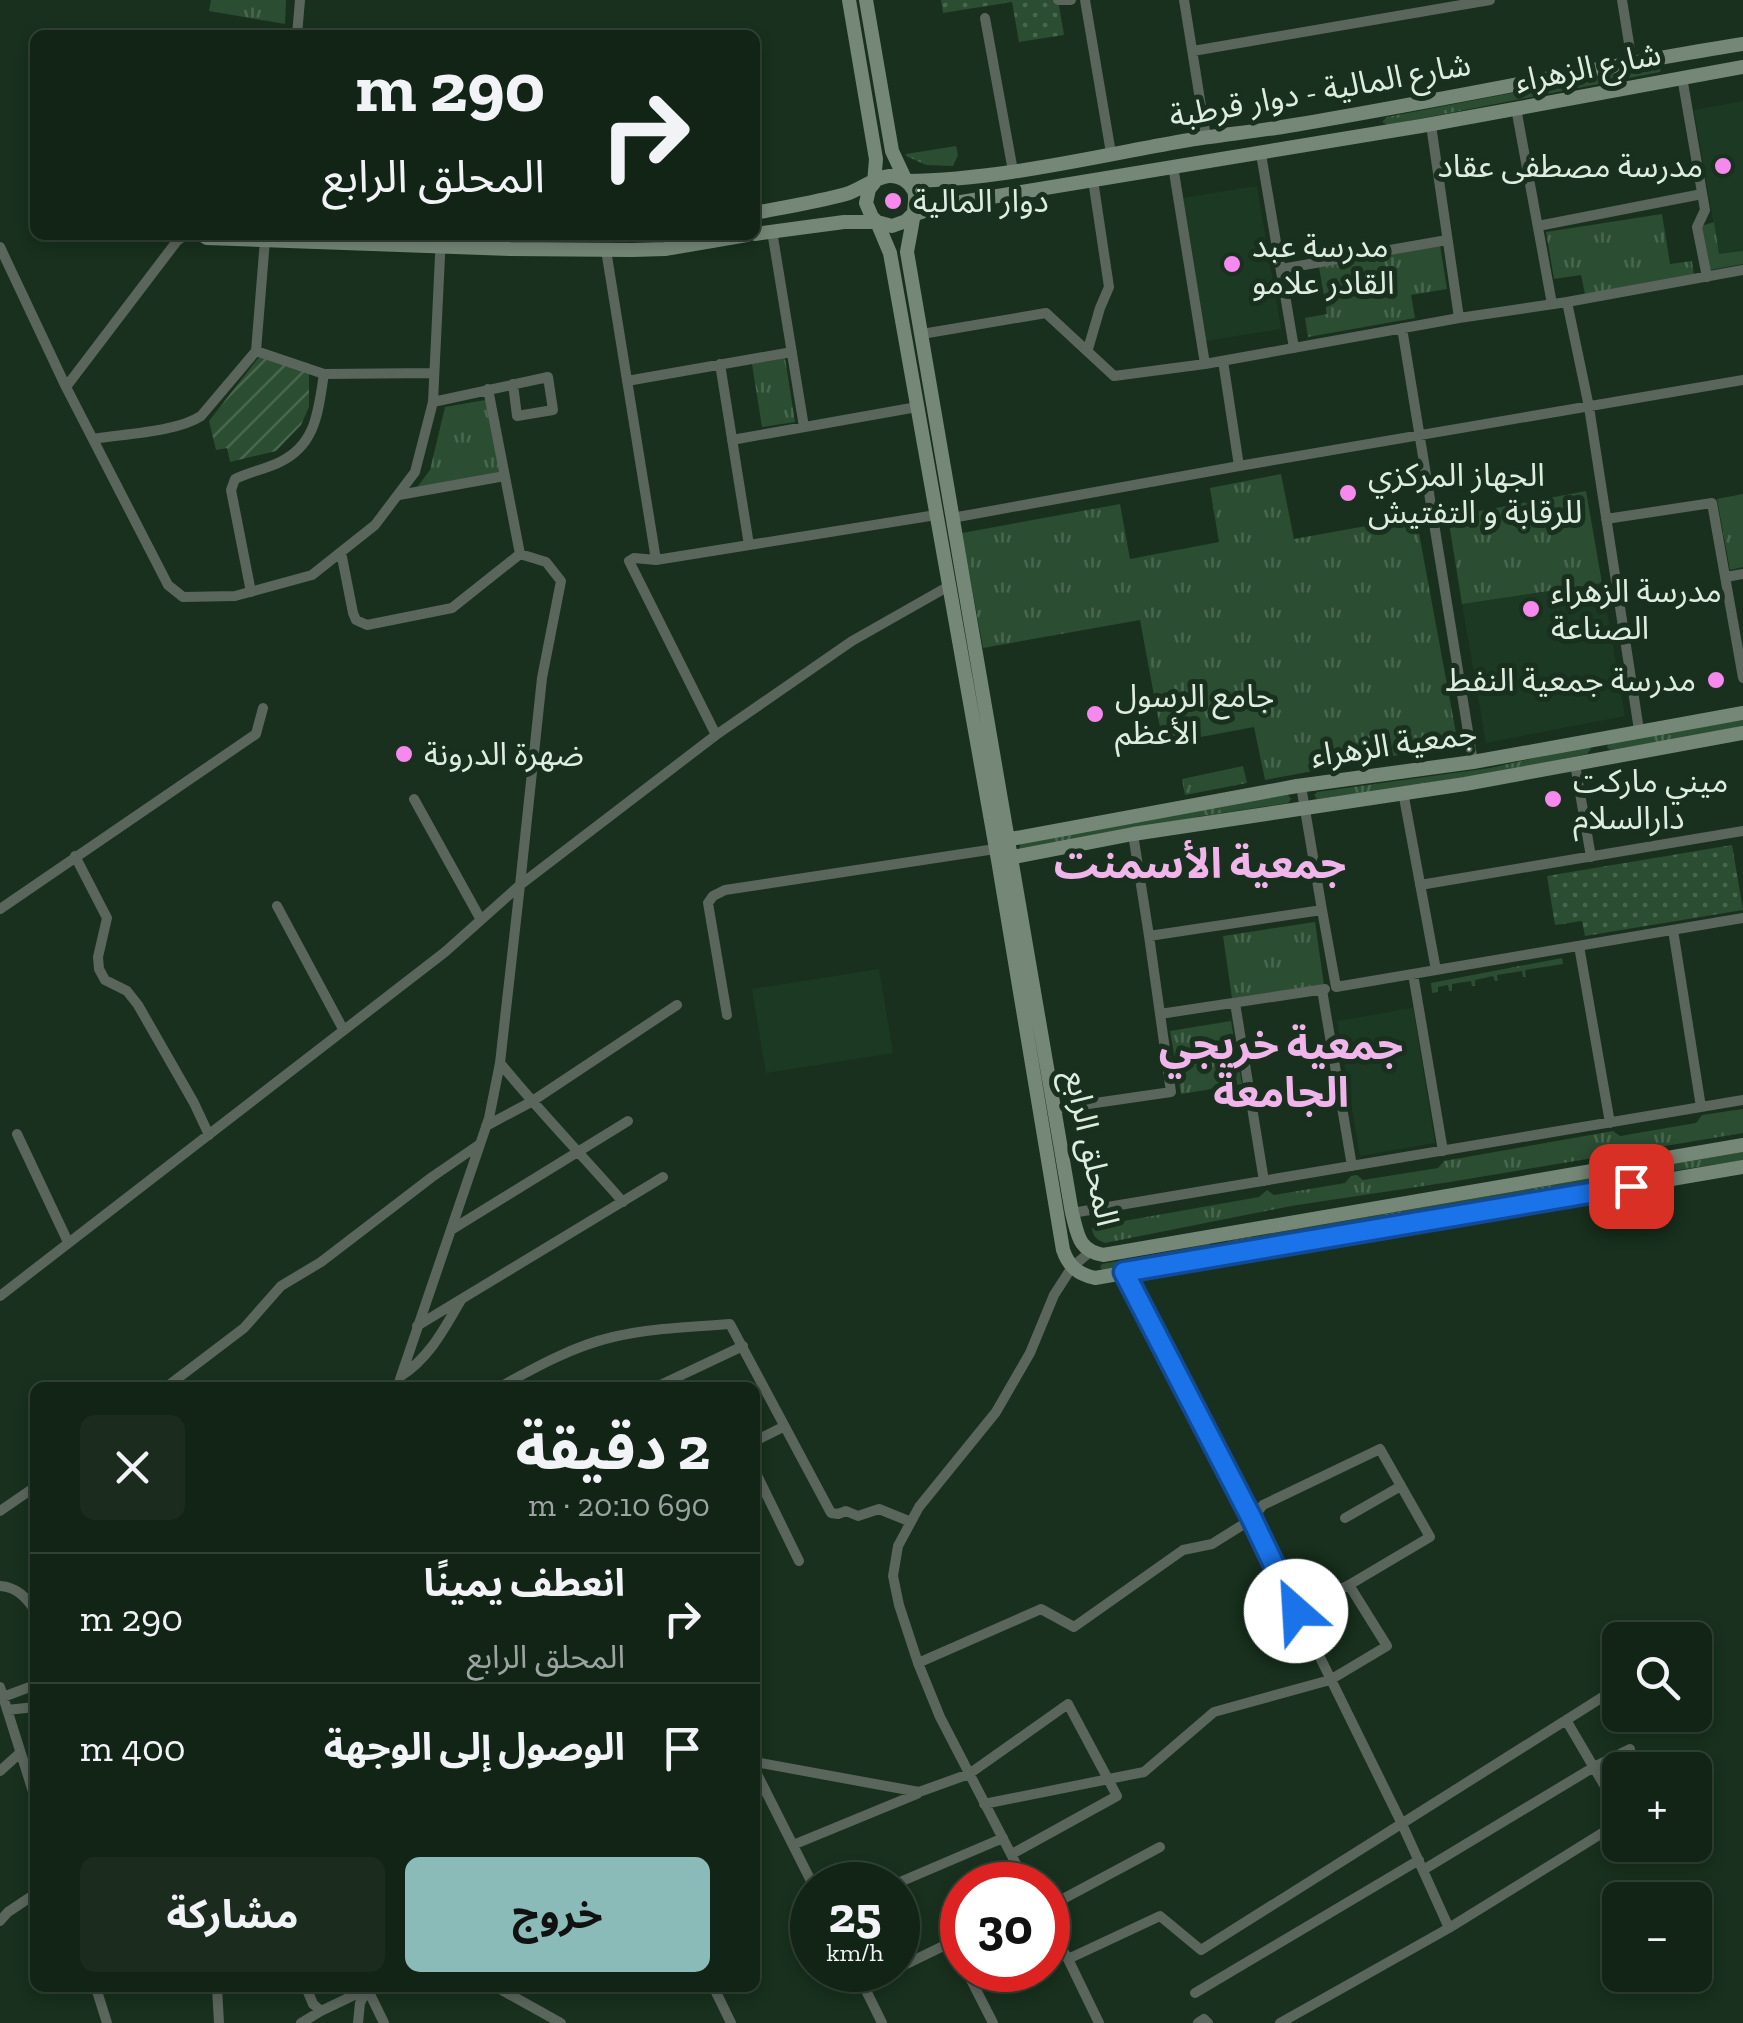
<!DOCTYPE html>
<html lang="ar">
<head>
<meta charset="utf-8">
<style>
  :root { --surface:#122416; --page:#1b2c1f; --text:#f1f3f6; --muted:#9ca4a1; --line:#314135; --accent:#8bbbb9 }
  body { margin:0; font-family:"Zilla Slab","Noto Sans Arabic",serif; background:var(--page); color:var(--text); direction:rtl; height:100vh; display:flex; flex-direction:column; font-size:38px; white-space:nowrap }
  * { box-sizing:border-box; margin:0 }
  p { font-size:32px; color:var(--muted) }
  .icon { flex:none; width:55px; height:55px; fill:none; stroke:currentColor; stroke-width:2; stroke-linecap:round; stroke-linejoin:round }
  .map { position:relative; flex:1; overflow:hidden; direction:ltr }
  .side { position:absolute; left:30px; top:1382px; width:730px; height:610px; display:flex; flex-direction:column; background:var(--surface); border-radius:15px; box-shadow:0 5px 15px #0003,0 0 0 2px var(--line); direction:rtl }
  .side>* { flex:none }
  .top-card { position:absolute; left:30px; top:30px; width:730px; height:210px; border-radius:15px; box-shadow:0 5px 15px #0003,0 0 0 2px var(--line); direction:rtl; background:#122416; color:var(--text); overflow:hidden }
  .tools { position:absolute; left:1602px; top:1622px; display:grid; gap:20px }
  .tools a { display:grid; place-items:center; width:110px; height:110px; border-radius:15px; background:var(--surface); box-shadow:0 5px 15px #0003,0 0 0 2px var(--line); font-size:50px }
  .speed { position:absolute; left:790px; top:1862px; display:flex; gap:20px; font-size:50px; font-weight:700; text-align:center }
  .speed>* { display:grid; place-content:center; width:130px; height:130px; border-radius:50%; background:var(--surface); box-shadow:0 5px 15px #0003,0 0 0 2px var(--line); line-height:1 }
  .speed small { font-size:25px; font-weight:400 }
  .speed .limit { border:15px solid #d22; background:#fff; color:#111 }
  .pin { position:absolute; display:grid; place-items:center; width:85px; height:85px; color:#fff; margin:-42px; border-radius:20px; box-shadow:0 5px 15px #0006 }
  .me { position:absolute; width:110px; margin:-55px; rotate:334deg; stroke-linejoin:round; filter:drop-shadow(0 0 8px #0008) }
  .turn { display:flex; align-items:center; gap:35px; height:210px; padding:0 50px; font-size:45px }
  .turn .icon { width:130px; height:130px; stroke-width:2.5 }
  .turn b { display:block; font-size:70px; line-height:85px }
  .round { display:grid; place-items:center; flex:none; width:105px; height:105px; border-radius:15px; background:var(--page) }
  .overview { display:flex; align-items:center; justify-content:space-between; height:170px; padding:0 50px }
  h1 { font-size:60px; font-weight:700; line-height:75px }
  .cta { display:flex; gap:20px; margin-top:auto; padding:20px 50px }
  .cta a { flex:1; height:115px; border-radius:15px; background:var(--accent); color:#111; font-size:40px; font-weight:700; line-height:115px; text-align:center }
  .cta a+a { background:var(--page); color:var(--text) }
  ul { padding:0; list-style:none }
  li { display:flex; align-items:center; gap:30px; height:130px; padding:0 50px; border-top:2px solid var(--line) }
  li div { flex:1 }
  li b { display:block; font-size:38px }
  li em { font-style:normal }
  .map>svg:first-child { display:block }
  .built { fill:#1c3a23 }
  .grass { fill:url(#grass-tufts) }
  .park { fill:url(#park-dots) }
  .garden { fill:url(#garden-furrows) }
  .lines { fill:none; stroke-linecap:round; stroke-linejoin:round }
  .street { stroke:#5a655c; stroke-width:10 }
  .secondary { stroke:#758777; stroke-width:14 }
  .route-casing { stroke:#114b97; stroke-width:25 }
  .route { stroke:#1a73e8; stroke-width:18 }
  .poi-dot { fill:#f589ee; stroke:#18301d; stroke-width:4 }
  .labels { text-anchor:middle; stroke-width:10; stroke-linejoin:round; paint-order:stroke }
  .street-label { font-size:32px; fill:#deede0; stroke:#18301d }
  .poi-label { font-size:32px; fill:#deede0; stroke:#18301d; text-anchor:start }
  .district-label { font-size:42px; font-weight:bold; fill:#f1b5ec; stroke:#18301d }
</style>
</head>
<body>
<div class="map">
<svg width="1743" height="2023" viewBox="0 0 1743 2023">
  <defs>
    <pattern id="grass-tufts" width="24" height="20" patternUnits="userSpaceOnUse" patternTransform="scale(2.5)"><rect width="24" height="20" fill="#2b4d32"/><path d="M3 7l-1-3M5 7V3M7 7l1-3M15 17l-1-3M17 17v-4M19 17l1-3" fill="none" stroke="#49674f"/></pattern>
    <pattern id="park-dots" width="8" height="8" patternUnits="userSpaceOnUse" patternTransform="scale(2.5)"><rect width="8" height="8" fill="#2b4d32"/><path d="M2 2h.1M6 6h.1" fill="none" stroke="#49674f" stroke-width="1.8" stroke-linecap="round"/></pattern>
    <pattern id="garden-furrows" width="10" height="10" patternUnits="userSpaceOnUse" patternTransform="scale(2.5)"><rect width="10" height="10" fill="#2b4d32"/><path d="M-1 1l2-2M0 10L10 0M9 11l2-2" fill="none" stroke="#49674f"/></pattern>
  </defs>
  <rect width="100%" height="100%" fill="#18301d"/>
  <path class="built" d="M 1743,101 L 1743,251 L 1719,255 L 1694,110 Z
    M 1257,186 L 1281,329 L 1206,341 L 1183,198 Z
    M 1602,583 L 1625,716 L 1486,743 L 1462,604 Z
    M 879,969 L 893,1053 L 766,1073 L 752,989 Z
    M 1413,1008 L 1435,1143 L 1360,1156 L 1337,1021 Z"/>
  <path class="grass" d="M 211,0 L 286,0 L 285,24 L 209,11 Z
    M 1658,65 L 1661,68 L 1660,72 L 1388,125 L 1382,122 L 1387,117 Z
    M 956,146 L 958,155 L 953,166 L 926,165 L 906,156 L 906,154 Z
    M 1662,214 L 1670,264 L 1692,261 L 1694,276 L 1585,294 L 1581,275 L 1554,279 L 1546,232 Z
    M 1714,222 L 1719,254 L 1743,251 L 1743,264 L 1710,270 L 1701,226 Z
    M 1440,245 L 1447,289 L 1411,295 L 1415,318 L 1308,337 L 1305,318 L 1327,314 L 1319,267 Z
    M 785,358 L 795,422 L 762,427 L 752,364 Z
    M 491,399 L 503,469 L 497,473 L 415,490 L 430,470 L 445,407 Z
    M 1281,474 L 1294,539 L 1416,517 L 1458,744 L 1265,780 L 1254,727 L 1163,744 L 1140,620 L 983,648 L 962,533 L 1120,504 L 1130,559 L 1219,542 L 1210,488 Z
    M 1586,491 L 1602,583 L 1462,604 L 1448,517 Z
    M 1743,494 L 1743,567 L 1730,570 L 1717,499 Z
    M 1743,720 L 1743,728 L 1610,750 L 1607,747 L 1609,742 Z
    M 1588,746 L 1591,749 L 1587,754 C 1498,773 1408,787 1317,799 L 1314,795 L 1317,792 L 1490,768 Z
    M 1243,766 L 1247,783 L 1185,795 L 1182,779 Z
    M 1288,795 L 1291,799 L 1288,803 L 1202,816 L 1022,851 L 1019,848 L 1021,844 C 1110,826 1198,807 1288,795 Z
    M 1315,922 L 1324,985 L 1232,998 L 1223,936 Z
    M 1562,958 L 1563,964 L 1525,970 L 1526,977 L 1523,977 L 1522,971 L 1497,975 L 1498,981 L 1495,981 L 1493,976 L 1475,980 L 1475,986 L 1472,986 L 1471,981 L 1452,984 L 1452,991 L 1449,991 L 1448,985 L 1438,987 L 1438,992 L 1432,993 L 1431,983 Z
    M 1231,1021 L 1242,1084 L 1181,1094 L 1170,1031 Z
    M 1743,1109 L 1743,1133 L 1450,1182 L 1291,1206 L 1105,1243 C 1097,1240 1093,1237 1092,1228 L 1102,1220 L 1112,1223 L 1259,1197 L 1267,1190 L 1274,1195 L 1345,1183 L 1351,1176 L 1357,1175 L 1363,1180 L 1438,1168 L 1444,1161 L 1613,1131 L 1620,1136 L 1696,1123 L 1702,1115 Z
    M 1743,1152 L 1743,1160 L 1578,1186 L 1229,1247 L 1226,1245 L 1228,1241 Z
    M 1209,1244 L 1212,1247 L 1210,1251 L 1103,1271 L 1100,1267 L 1102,1264 Z"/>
  <path class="park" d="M 941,0 L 1058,0 L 1064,35 L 1019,42 L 1012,2 L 943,13 Z
    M 1732,845 L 1743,910 L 1585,936 L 1582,921 L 1555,925 L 1547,876 Z"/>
  <path class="garden" d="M 259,357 L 309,363 L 309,407 L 301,425 L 276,451 L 230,462 L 227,448 L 216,450 L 209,421 Z"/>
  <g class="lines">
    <path class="street" d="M 1058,0 L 1071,0
      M 1085,0 L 1111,153
      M 1184,0 L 1206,137
      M 1622,0 L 1632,62
      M 985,18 L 1013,171
      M 297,35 L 300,0
      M 1193,51 L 1490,0
      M 1682,77 L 1705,210 L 1697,227 L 1707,277
      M 1516,108 L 1552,304
      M 1431,125 L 1459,318
      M 1261,154 L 1294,348
      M 1173,166 L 1205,364
      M 1538,226 L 1702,194
      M 772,231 L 804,427
      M 0,247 L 66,387 L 177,241 L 185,235
      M 606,250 L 656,560 L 936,515
      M 1281,269 L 1447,240
      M 1567,302 L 1589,407 L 1639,730
      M 1402,328 L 1473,762
      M 922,334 L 1046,313 L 1114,376 L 1205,364 L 1459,318 L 1567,302 L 1743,270
      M 1088,349 L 1100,308 L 1109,287 L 1093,180
      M 256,351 L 265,240
      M 1223,361 L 1239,466
      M 720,364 L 749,545
      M 627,381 L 792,352
      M 66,387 L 168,585 L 183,597 L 235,596 L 312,575 L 375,525 L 415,472 L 433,402 L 441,235
      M 488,389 L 520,554
      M 433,402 L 548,377 L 553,410 L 517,416 L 513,384
      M 93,439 C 123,434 177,432 201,416 L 256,351 L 324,374
      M 732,440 L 917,407
      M 399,495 L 505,476
      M 952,518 L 1239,466 L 1743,380
      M 1606,519 L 1712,503 L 1743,678
      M 656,560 L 634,558 L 629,561 L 716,735
      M 1726,577 L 1743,574
      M 251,592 L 231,490 L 235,479 C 249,472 266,469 280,462 C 317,444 318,410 324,374 L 434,373
      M 1575,764 L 1591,857
      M 1301,786 L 1322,910
      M 1403,792 L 1436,970
      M 414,799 L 481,920
      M 1133,834 L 1149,936 L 1322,910 L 1336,987 L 1743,918
      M 75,856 L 107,918 L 98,957 L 99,969 L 105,980 L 127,991 L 138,1005 L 194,1103 L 209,1135
      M 1420,885 L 1743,831
      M 277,906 L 343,1029
      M 0,909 L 256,734 L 263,708
      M 1673,930 L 1701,1107
      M 1579,946 L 1610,1123
      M 1413,974 L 1443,1151
      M 1322,990 L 1352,1166
      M 1235,1003 L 1264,1181
      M 1160,1014 L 1325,989
      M 727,1015 L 708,903 L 713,896 L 725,890 L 995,849
      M 500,1063 C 539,1111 582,1155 623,1202
      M 1054,1109 L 1171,1092 L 1149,936
      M 486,1126 L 531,1102 L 677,1005
      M 17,1134 L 68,1242
      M 1072,1213 L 1743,1100
      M 451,1230 L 628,1121
      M 1125,1273 L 1252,1519 L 1402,1824 L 1449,1928
      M 0,1296 L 445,952 L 520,885 L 542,678 L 561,581 L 546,562 L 520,554 L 452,608 L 367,625 L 356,620 L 353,613 L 341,552
      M 417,1326 L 663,1177
      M 401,1376 C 430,1357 444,1329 461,1300
      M 165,1388 L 244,1328 L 281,1286 L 321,1262 L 432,1177 L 480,1144
      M 397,1388 L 489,1118 L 500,1063 L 520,885 L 716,735 L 852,641 L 949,586
      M 498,1388 C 534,1368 573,1346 613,1337 C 650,1328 691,1327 730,1324 L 831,1513 L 838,1514 L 846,1511 L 858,1516 L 879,1509 L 911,1522
      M 654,1388 L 743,1346
      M 755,1441 L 783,1427
      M 755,1471 L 799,1561
      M 0,1511 L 35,1487
      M 1345,1518 L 1401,1486
      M 0,1586 C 17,1587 27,1598 35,1611
      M 918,1663 L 1041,1609 L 1074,1627 L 1183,1550 L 1212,1544 L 1252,1519 L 1263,1505 L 1380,1449 L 1430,1537 L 1349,1585 L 1296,1611
      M 0,1687 L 35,1798
      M 3,1697 L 35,1685
      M 7,1710 L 35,1707
      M 1566,1720 L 1620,1812
      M 755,1762 L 919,1792 L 969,1774 L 1068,1704 L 1117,1796 L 1012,1854
      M 755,1770 L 813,1885
      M 0,1771 L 20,1753
      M 984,1804 L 1144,1772 L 1214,1712 L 1330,1680 L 1387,1646 L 1349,1585
      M 793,1845 L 917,1794
      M 1423,1870 L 1594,1767 L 1630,1749
      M 893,1885 L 1003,1838
      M 1027,1885 L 940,1717 L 918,1663 L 899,1605 L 893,1576 L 898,1546 L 919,1507 L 996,1412 L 1030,1353 L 1054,1295 L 1072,1267 L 1090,1252
      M 1048,1907 L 1160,1847
      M 0,1921 L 8,1912 L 35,1894
      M 1048,1925 L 1068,1959 L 1099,2023
      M 952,1942 L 962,1963
      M 1068,1959 L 1160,1916 L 1201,1950 L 1609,1693
      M 898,1968 L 962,1937
      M 856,1970 L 882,2023
      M 966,1970 L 993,2023
      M 863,1984 L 893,1970
      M 96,1988 L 107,2023
      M 217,1988 L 219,2023
      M 367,1988 L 384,2023
      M 498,1988 L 561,2023
      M 714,1988 L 731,2023
      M 308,1992 L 313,2004 L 321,2011 L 369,1988
      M 1195,1993 L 1419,1860
      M 301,2023 L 321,2011
      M 358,2023 L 360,2003 L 367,1990
      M 1198,2023 L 1204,2019 L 1208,2023
      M 1280,2023 L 1449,1928 L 1620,1822"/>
    <path class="secondary" d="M 849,0 L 876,159 L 874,183 L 869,189 L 866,203 L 872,217 L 877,222 L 890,253 L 998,860 L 1063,1250 C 1069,1267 1078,1274 1095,1278 L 1743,1167
      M 866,0 L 892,151 L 906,181 C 999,180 1092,157 1183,141 C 1218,135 1253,132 1288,126 C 1440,101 1591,68 1743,44
      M 755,213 C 785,207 817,202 846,194 C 860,190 875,177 889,176 C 900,175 910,182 914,191 C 918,201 909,239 907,252 L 1072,1213 C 1078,1235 1078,1250 1103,1255 L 1743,1145
      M 755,234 L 844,222 L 877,222 L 892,226 L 906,221 L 912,215 L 943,205 L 1421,126 L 1743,67
      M 202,235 L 207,238 L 510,249 L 632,250 L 665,249 L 747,235
      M 1000,841 L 1297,786 L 1473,762 L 1743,713
      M 1003,859 L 1133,834 L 1465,784 L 1743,733"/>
  </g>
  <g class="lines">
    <g class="route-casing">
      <path id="route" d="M 1296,1611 L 1252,1519 L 1124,1272 L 1631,1186"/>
    </g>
    <use href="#route" class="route"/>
  </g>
  <g class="poi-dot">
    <circle cx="1723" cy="166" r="10"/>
    <circle cx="893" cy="201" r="10"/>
    <circle cx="1232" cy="264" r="10"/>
    <circle cx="1348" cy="493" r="10"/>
    <circle cx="1531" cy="609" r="10"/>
    <circle cx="1716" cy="680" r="10"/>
    <circle cx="1095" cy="714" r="10"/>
    <circle cx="404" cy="754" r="10"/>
    <circle cx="1553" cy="799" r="10"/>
  </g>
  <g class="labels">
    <g class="street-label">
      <text transform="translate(1588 67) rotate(-11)" y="11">شارع الزهراء</text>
      <text transform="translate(1320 90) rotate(-10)" y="11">شارع المالية - دوار قرطبة</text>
      <text transform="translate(1394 744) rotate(-8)" y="11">جمعية الزهراء</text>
      <text transform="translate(1092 1148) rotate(78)" y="11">المحلق الرابع</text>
    </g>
    <g class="poi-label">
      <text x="1703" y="177" text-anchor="end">مدرسة مصطفى عقاد</text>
      <text x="913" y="212">دوار المالية</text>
      <text x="1252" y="257">مدرسة عبد<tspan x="1252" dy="37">القادر علامو</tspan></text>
      <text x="1368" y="486">الجهاز المركزي<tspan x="1368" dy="37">للرقابة و التفتيش</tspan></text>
      <text x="1551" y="602">مدرسة الزهراء<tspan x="1551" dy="37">الصناعة</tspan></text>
      <text x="1696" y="691" text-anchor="end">مدرسة جمعية النفط</text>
      <text x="1115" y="707">جامع الرسول<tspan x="1115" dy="37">الأعظم</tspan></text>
      <text x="424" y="765">ضهرة الدرونة</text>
      <text x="1573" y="792">ميني ماركت<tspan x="1573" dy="37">دارالسلام</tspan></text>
    </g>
    <g class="district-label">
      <text x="1200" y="878">جمعية الأسمنت</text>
      <text x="1281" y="1059">جمعية خريجي<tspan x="1281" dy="48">الجامعة</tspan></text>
    </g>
  </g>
</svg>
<div class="tools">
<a><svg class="icon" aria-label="search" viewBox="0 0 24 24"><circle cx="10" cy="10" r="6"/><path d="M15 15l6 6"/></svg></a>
<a>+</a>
<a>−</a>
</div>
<div class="speed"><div>25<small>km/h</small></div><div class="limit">30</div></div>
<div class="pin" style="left:1631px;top:1186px;background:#d93025"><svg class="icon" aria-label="arrive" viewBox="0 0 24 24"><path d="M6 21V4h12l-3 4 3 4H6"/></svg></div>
<svg class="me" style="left:1296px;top:1611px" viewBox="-20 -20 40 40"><circle r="19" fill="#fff"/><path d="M0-13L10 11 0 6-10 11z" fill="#1a73e8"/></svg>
<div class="top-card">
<div class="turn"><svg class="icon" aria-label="right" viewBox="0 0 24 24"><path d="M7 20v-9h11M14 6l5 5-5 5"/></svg><div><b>290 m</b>المحلق الرابع</div></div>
</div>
<section class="side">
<div class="overview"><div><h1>2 دقيقة</h1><p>690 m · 20:10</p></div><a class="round"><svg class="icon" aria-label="close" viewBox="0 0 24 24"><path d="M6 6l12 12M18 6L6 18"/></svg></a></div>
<ul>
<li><svg class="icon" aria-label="right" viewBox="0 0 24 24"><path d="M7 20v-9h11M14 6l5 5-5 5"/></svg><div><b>انعطف يمينًا</b><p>المحلق الرابع</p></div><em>290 m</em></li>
<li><svg class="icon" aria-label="arrive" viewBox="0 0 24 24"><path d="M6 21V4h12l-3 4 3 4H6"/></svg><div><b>الوصول إلى الوجهة</b></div><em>400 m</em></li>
</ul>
<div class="cta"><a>خروج</a><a>مشاركة</a></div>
</section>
</div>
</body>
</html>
